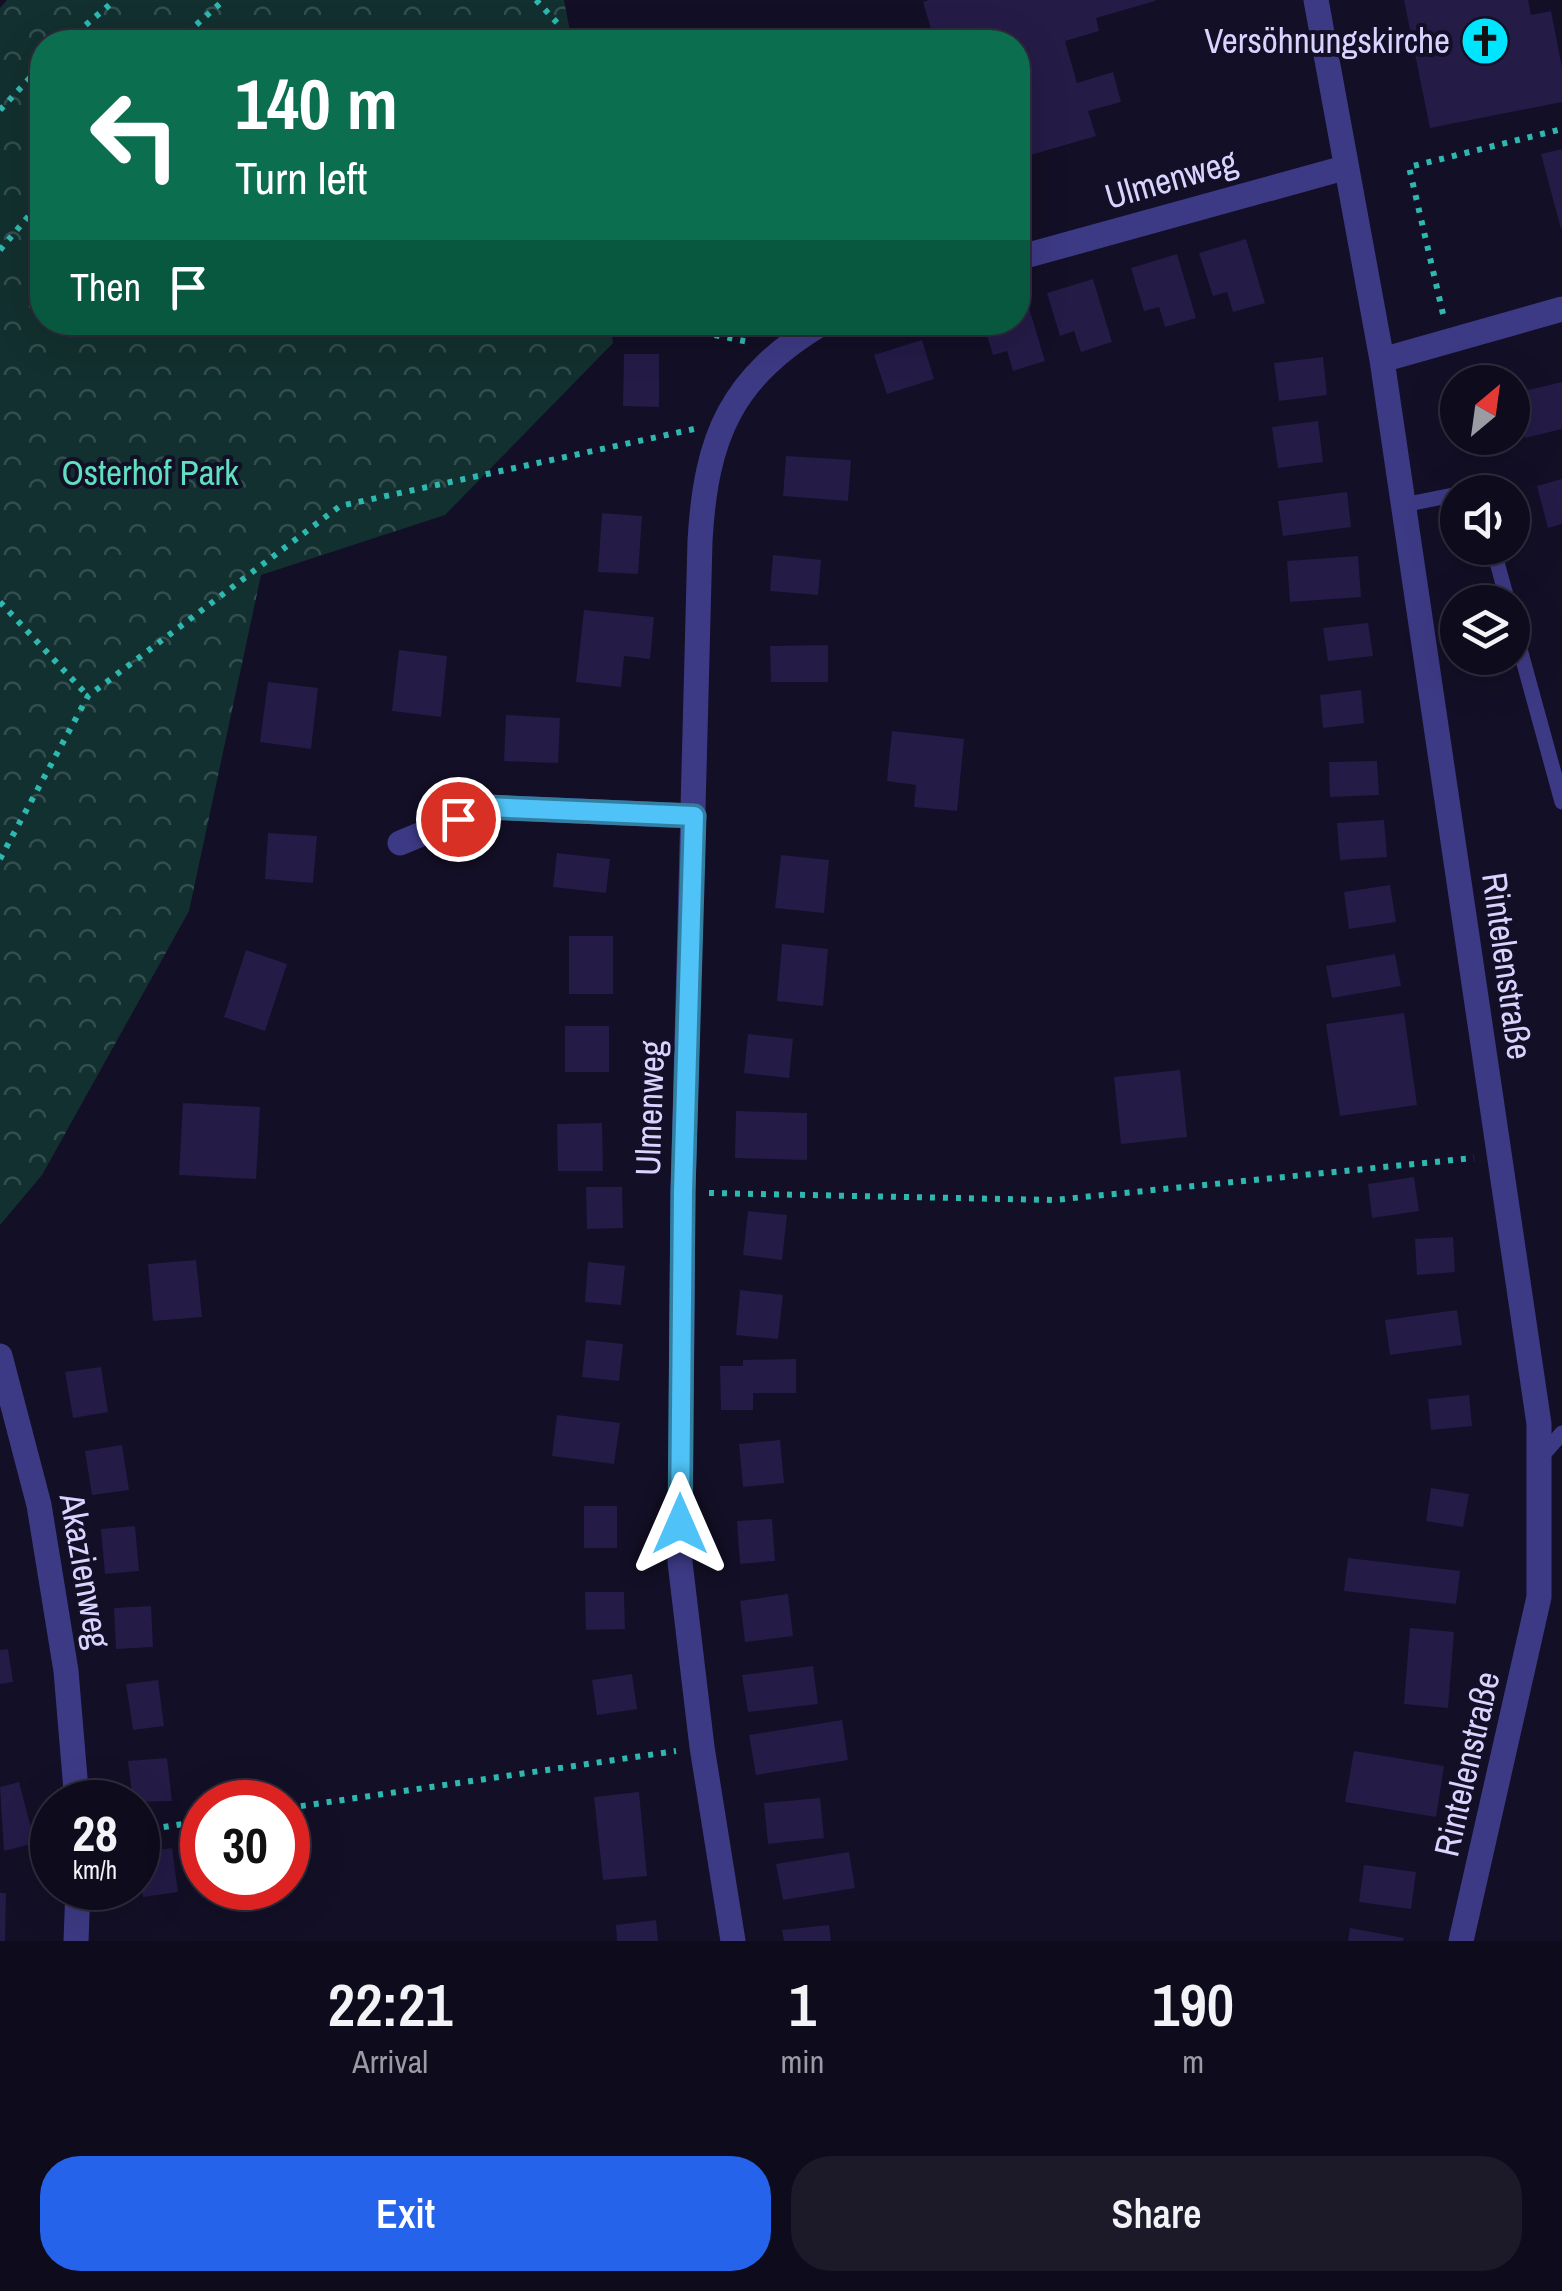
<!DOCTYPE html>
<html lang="en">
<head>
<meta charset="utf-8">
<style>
  :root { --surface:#0e0b1c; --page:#1c1929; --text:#f1f3f6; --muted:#9b9ba3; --line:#2e2b3b; --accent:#2563eb }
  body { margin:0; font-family:"Archivo Narrow",sans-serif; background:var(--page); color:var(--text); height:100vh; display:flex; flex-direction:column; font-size:38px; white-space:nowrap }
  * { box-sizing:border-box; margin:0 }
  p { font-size:32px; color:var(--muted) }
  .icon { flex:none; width:55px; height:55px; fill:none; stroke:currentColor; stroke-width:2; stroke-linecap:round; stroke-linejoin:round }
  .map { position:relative; height:1941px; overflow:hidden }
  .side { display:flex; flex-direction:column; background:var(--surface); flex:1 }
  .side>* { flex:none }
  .banner { position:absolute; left:30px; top:30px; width:1000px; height:305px; border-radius:40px; box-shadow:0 10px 40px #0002,0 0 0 2px var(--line); background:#0b6e4f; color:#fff; overflow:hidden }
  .needle { width:65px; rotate:29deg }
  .buttons { position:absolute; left:1440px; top:365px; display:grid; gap:20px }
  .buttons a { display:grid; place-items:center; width:90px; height:90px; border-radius:50%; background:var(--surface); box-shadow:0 10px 40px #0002,0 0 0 2px var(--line); font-size:50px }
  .speed { position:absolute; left:30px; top:1780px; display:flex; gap:20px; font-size:50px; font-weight:700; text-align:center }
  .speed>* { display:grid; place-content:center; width:130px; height:130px; border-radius:50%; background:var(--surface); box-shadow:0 10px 40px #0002,0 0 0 2px var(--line); line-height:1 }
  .speed small { font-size:25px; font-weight:400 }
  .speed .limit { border:15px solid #d22; background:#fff; color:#111 }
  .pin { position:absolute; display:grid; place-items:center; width:85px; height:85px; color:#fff; margin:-42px; border:5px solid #fff; border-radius:50%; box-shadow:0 2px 10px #0007 }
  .me { position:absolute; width:110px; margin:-55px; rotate:0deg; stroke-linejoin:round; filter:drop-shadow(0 0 8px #0008) }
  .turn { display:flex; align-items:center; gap:35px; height:210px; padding:0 40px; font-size:45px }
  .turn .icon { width:130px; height:130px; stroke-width:2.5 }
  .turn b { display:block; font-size:70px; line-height:85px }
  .then { display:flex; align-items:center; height:95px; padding:0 40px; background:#0003; gap:20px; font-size:38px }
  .eta { display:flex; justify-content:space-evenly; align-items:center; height:170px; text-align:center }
  .eta b { font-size:60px; font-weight:600; line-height:70px }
  .button { display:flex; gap:20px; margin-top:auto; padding:20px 40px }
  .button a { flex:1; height:115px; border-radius:40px; background:var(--accent); color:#fff; font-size:40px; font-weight:600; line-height:115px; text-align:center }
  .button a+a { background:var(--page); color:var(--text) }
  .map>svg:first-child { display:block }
  .park { fill:url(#park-crowns) }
  .building { fill:#241b47 }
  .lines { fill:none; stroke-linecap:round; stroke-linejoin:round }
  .path { stroke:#2fb8b0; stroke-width:6; stroke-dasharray:5 8; stroke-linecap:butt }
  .service { stroke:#3d3a85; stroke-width:15 }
  .minor { stroke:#3d3a85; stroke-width:25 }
  .route-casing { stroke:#337fa1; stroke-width:25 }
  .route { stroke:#4fc3f7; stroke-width:18 }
  .labels { text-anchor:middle; stroke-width:8; stroke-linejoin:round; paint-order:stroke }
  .poi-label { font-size:35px; fill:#d9d4ff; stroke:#130f26; text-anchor:end }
  .street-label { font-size:35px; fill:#d9d4ff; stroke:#130f26 }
  .park-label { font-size:35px; fill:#5fe0c0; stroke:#130f26 }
</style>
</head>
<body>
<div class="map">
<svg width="1562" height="1941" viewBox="0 0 1562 1941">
  <defs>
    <pattern id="park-crowns" width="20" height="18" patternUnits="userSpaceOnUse" patternTransform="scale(2.5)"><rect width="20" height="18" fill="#12302f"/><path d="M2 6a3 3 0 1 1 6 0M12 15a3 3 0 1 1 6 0" fill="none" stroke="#344d4e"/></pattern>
  </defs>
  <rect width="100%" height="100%" fill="#130f26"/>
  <path class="park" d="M 7,0 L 564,0 L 572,42 L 42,42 L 42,322 L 610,322 L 613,343 L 445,515 L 261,575 L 189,911 L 42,1175 L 0,1225 L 0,8 Z"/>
  <path class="building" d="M 929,0 L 1155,0 L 1155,1 L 1096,18 L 1099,31 L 1065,41 L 1077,83 L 1113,72 L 1121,102 L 1088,111 L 1096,136 L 1027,156 L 1024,148 L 1018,150 L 1018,42 L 969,42 L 965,29 L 934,39 L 923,2 Z
    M 1404,0 L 1528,0 L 1531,15 L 1551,11 L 1562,67 L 1562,102 L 1430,128 Z
    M 1562,149 L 1562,228 L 1561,229 L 1541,154 Z
    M 1246,239 L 1265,303 L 1233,312 L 1227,292 L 1213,296 L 1199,253 Z
    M 1177,254 L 1196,318 L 1165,327 L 1159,307 L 1144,311 L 1131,268 Z
    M 1093,279 L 1112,342 L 1081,352 L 1074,331 L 1060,336 L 1047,293 Z
    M 1026,298 L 1045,361 L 1013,371 L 1007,351 L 993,355 L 983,322 L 1018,322 L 1018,300 Z
    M 922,340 L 934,379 L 887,394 L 874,355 Z
    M 624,354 L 659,354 L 659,407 L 623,406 Z
    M 1323,357 L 1327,395 L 1279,401 L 1274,363 Z
    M 1562,382 L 1562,429 L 1525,438 L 1515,393 Z
    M 1318,421 L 1323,462 L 1278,468 L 1272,427 Z
    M 786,456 L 851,460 L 848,501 L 783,496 Z
    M 1562,479 L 1562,524 L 1548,528 L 1537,486 Z
    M 1347,492 L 1351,527 L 1283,536 L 1278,501 Z
    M 602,513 L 642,516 L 638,574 L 598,572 Z
    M 773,555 L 821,560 L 818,595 L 770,591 Z
    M 1358,556 L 1361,597 L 1290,602 L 1287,561 Z
    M 584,610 L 654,617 L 650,659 L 624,656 L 621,687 L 576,682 Z
    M 1368,623 L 1373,656 L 1328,661 L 1323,628 Z
    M 828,645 L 828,682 L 771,682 L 770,646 Z
    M 399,650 L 447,656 L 441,717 L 392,711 Z
    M 268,682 L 318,688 L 311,749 L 260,742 Z
    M 1361,690 L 1364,723 L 1323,728 L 1320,695 Z
    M 506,715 L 560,718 L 558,763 L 504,761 Z
    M 892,731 L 964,739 L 957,811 L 914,807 L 916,785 L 887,781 Z
    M 1377,761 L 1379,795 L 1330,797 L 1329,762 Z
    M 1384,820 L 1387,857 L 1340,860 L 1337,823 Z
    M 268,833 L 317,836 L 313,883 L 265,879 Z
    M 557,853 L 610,859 L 606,893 L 553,887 Z
    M 781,855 L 829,860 L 824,913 L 775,908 Z
    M 1390,885 L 1396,922 L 1349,929 L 1344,892 Z
    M 569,936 L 613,936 L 613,994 L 569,994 Z
    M 782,944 L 828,949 L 823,1006 L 777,1001 Z
    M 246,950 L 287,964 L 265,1031 L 224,1017 Z
    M 1395,954 L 1401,986 L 1332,998 L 1326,966 Z
    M 1404,1013 L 1417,1105 L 1340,1116 L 1326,1024 Z
    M 565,1026 L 609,1026 L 609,1072 L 565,1072 Z
    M 748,1034 L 793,1039 L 789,1078 L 744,1073 Z
    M 1180,1070 L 1187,1137 L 1121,1144 L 1114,1077 Z
    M 183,1103 L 260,1107 L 256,1179 L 179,1175 Z
    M 736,1111 L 807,1113 L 807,1160 L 735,1158 Z
    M 602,1123 L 603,1171 L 558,1171 L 557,1124 Z
    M 1414,1177 L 1419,1211 L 1372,1218 L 1368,1184 Z
    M 586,1187 L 622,1187 L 623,1228 L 587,1229 Z
    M 748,1211 L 787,1215 L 782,1260 L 743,1255 Z
    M 1453,1237 L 1455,1272 L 1417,1275 L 1415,1239 Z
    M 196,1260 L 202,1317 L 153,1321 L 148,1264 Z
    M 588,1262 L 625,1266 L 621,1305 L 585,1302 Z
    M 740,1290 L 783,1295 L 778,1339 L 736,1335 Z
    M 1457,1310 L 1462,1345 L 1390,1355 L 1385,1320 Z
    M 586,1340 L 623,1344 L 619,1381 L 582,1377 Z
    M 796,1359 L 796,1393 L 753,1393 L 753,1410 L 721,1410 L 720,1366 L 743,1366 L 743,1360 Z
    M 101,1367 L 108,1412 L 73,1418 L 65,1372 Z
    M 1469,1395 L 1472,1426 L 1431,1430 L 1428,1399 Z
    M 557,1415 L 620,1423 L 614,1464 L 552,1456 Z
    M 780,1440 L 784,1483 L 743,1487 L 739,1444 Z
    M 122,1445 L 129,1490 L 92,1495 L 85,1451 Z
    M 1431,1488 L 1469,1494 L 1463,1527 L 1426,1521 Z
    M 584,1506 L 617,1506 L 617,1548 L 584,1548 Z
    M 772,1519 L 775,1561 L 740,1564 L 737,1521 Z
    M 135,1526 L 139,1571 L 105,1574 L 101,1529 Z
    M 1348,1558 L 1460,1571 L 1456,1604 L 1344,1591 Z
    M 585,1592 L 624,1592 L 625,1629 L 586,1630 Z
    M 788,1594 L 793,1636 L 745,1642 L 740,1601 Z
    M 151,1606 L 153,1647 L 116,1649 L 114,1608 Z
    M 1410,1628 L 1454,1632 L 1448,1708 L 1404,1704 Z
    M 8,1649 L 13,1682 L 0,1684 L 0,1650 Z
    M 813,1666 L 818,1704 L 748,1712 L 742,1675 Z
    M 632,1674 L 637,1709 L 597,1715 L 592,1680 Z
    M 158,1680 L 164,1726 L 133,1730 L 126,1684 Z
    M 842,1720 L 848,1760 L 756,1775 L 749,1735 Z
    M 1354,1751 L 1444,1766 L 1436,1817 L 1345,1802 Z
    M 167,1758 L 172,1801 L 133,1802 L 128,1761 Z
    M 19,1782 L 35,1843 L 4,1851 L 0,1787 Z
    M 639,1792 L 647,1876 L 603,1880 L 594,1797 Z
    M 820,1798 L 824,1838 L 768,1844 L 764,1803 Z
    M 172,1848 L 178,1892 L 143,1897 L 138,1853 Z
    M 849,1852 L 855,1888 L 783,1900 L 776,1864 Z
    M 1364,1865 L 1416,1872 L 1411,1909 L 1359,1902 Z
    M 0,1893 L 6,1893 L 5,1941 L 0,1941 Z
    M 656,1920 L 658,1941 L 617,1941 L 616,1925 Z
    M 829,1925 L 831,1941 L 784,1941 L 782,1930 Z
    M 1350,1928 L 1404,1938 L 1403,1941 L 1348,1941 Z"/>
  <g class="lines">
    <path class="path" d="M 536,0 L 560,26 L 563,42
      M 66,42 L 115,0
      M 177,42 L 224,0
      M 0,110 L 42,65
      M 0,250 L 42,200
      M 1443,314 L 1409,167 L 1562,129
      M 651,322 L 749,342
      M 0,602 L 88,696
      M 0,859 L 88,696 L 340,506 L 694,429
      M 709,1193 L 1054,1200 L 1474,1158
      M 288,1808 L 676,1751
      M 138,1831 L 202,1821"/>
    <path class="service" d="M 1403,505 L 1458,494
      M 1493,548 L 1508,602
      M 1512,620 L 1562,802
      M 1541,1457 L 1562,1433"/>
    <path class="minor" d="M 1316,0 L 1382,360 L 1539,1424 L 1539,1597 L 1461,1941
      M 1018,258 L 1344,168
      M 1382,360 L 1562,309
      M 400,843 L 487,807 L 694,816
      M 0,1356 L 39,1505 L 66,1671 L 77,1802
      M 76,1941 L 78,1888
      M 733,1941 L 702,1747 L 680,1562 L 683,1192 L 700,541 C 706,436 731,377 824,322"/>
  </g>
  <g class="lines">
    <g class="route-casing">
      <path id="route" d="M 458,819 L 487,807 L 694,816 L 683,1192 L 680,1524"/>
    </g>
    <use href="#route" class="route"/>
  </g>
  <defs>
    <g id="church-disc" transform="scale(2.5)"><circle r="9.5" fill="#00e5ff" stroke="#130f26"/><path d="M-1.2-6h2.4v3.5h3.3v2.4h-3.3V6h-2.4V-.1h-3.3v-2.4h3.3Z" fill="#111"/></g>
  </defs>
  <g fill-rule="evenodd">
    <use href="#church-disc" x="1485" y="41"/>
  </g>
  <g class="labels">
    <g class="poi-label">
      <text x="1450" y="53">Versöhnungskirche</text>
    </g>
    <g class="street-label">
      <text transform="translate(1171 179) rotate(-16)" y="12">Ulmenweg</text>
      <text transform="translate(1507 966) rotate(82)" y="12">Rintelenstraße</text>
      <text transform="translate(650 1108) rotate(-88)" y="12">Ulmenweg</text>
      <text transform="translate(85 1571) rotate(80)" y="12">Akazienweg</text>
      <text transform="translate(1467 1764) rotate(-77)" y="12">Rintelenstraße</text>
    </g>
    <g class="park-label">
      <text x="150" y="485">Osterhof Park</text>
    </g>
  </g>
</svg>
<div class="buttons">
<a><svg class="needle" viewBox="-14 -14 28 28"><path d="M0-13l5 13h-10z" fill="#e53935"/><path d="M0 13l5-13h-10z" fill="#9b9ba3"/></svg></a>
<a><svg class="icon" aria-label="sound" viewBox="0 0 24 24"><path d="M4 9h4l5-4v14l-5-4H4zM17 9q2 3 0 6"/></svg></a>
<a><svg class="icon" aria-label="layers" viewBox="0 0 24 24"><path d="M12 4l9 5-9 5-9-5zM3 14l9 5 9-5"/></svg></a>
</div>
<div class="speed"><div>28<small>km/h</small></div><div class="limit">30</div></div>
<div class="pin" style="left:458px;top:819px;background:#d93025"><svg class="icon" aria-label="arrive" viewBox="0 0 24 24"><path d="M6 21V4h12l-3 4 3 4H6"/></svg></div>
<svg class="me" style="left:680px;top:1524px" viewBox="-20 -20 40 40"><path d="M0-17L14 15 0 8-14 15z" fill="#4fc3f7" stroke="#fff" stroke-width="4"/></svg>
<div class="banner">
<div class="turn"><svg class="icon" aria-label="left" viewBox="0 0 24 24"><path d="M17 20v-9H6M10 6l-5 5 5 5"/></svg><div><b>140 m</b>Turn left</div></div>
<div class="then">Then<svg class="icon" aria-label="arrive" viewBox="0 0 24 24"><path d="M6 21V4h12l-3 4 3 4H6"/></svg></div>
</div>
</div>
<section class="side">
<div class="eta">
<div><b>22:21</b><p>Arrival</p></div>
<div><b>1</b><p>min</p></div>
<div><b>190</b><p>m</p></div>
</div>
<div class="button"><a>Exit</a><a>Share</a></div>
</section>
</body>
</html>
